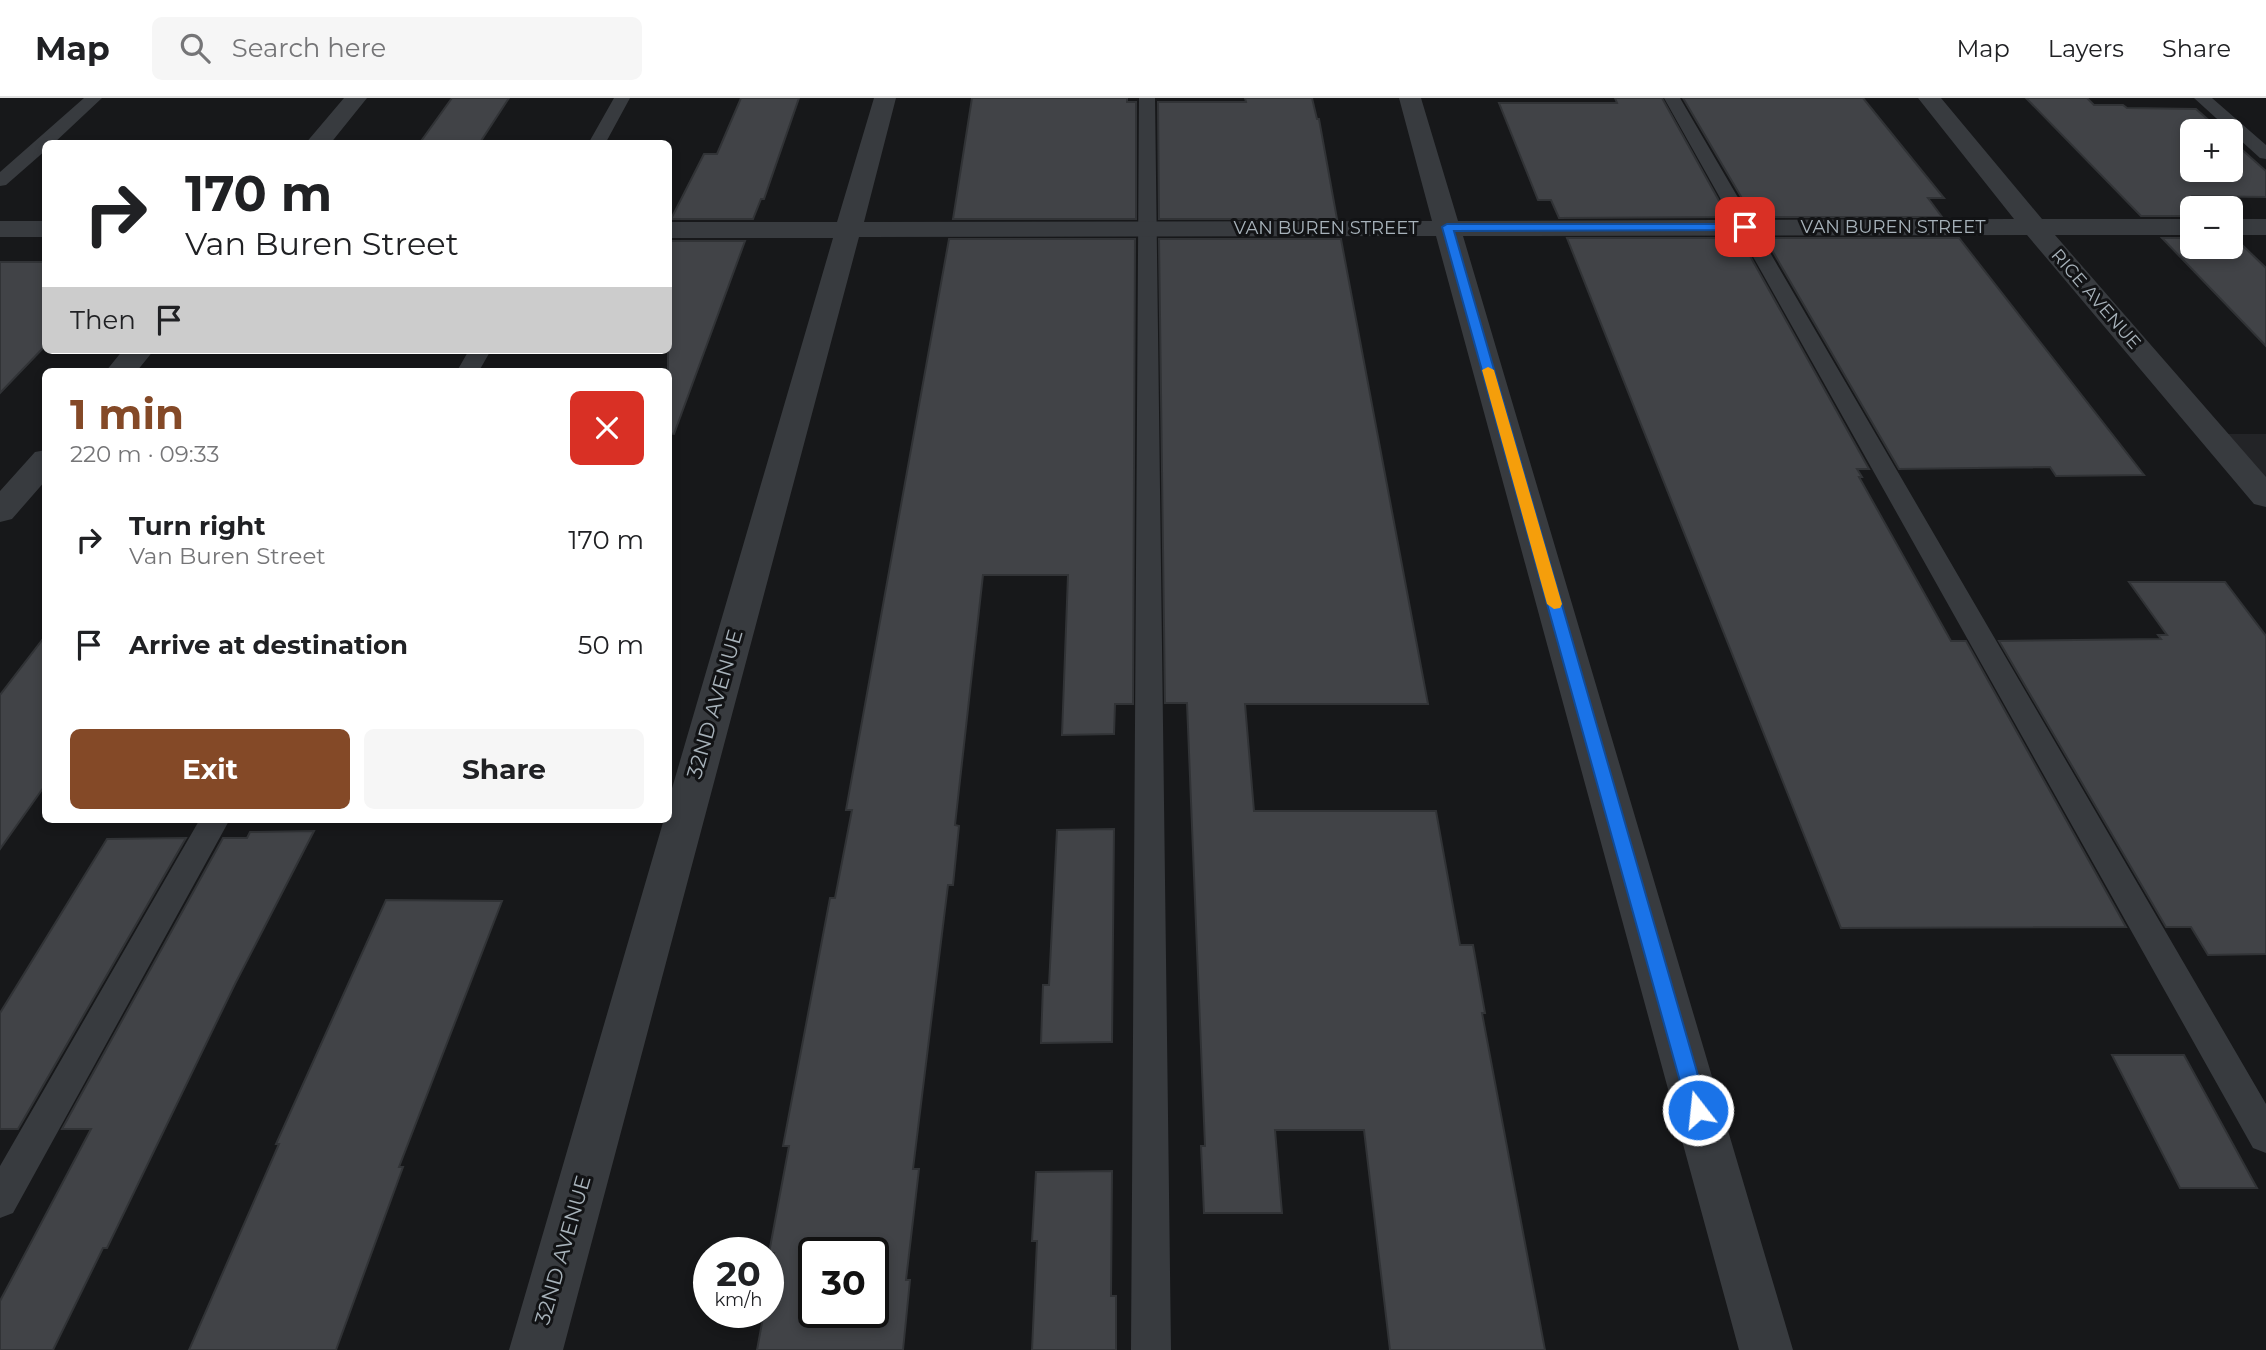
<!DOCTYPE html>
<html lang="en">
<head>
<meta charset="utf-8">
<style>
  :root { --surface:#fff; --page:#f6f6f6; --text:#202124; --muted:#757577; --line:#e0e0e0; --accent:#844927 }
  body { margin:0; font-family:Montserrat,sans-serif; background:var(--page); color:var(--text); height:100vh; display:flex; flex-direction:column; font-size:26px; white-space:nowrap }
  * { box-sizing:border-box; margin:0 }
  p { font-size:23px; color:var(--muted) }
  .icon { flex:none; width:38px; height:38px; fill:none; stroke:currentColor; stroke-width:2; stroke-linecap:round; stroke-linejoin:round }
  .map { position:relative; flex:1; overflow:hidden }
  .side { position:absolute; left:42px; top:270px; width:630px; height:455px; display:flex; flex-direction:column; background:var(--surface); border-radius:10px; box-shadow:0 4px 10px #0003 }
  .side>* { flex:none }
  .top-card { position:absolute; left:42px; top:42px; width:630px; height:214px; border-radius:10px; box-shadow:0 4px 10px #0003; background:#fff; color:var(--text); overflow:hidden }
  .controls { position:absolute; left:2180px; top:21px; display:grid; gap:14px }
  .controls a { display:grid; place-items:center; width:63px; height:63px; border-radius:10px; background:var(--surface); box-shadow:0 4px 10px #0003; font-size:35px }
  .speed { position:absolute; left:693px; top:1139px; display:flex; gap:14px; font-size:35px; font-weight:700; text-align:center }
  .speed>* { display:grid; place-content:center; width:91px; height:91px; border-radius:50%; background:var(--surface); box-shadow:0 4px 10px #0003; line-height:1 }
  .speed small { font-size:18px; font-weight:400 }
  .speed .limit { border:4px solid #111; border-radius:10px; background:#fff; color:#111 }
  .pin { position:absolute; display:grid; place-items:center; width:60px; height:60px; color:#fff; margin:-30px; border-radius:14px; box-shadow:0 4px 10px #0006 }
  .me { position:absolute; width:77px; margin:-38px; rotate:344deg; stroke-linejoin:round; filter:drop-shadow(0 0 5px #0008) }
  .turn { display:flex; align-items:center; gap:24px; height:147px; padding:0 28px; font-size:32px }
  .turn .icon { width:91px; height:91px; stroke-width:2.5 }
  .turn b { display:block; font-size:49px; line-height:60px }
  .then { display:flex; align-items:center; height:66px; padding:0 28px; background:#0003; gap:14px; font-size:26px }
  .round { display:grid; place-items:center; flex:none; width:74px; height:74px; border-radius:10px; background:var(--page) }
  .headline { display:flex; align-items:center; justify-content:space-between; height:119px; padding:0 28px }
  h1 { font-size:42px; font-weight:700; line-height:52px; color:var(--accent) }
  .action { display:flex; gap:14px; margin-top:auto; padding:14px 28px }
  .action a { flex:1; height:80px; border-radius:10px; background:var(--accent); color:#fff; font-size:28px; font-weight:700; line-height:80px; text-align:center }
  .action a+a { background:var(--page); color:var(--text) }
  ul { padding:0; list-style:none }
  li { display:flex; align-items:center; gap:21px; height:105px; padding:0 28px }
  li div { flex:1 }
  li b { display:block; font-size:26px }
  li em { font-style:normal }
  header { display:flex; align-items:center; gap:42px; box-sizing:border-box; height:98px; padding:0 35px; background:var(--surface); border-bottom:2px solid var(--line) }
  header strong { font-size:33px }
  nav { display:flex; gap:38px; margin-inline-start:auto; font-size:24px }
  .search { width:490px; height:63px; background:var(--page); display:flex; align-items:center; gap:18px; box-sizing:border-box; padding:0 24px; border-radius:10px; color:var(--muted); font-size:26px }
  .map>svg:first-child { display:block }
  .built { fill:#232427 }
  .building { fill:#414347; stroke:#313336; stroke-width:2; fill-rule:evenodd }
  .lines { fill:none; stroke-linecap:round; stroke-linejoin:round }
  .service { fill:#383b3f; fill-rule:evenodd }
  .minor { fill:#383b3f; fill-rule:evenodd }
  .route { fill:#1a73e8; stroke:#114b97; stroke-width:2 }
  .slow { fill:#f59e0b }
  .labels { text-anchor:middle; stroke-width:6; stroke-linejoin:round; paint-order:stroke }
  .far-street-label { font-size:18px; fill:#a8b3bb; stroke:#121315 }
  .street-label { font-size:21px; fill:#a8b3bb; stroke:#121315 }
</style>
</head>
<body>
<header>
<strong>Map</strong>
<div class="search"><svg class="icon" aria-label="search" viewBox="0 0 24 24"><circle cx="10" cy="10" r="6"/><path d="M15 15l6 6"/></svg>Search here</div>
<nav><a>Map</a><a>Layers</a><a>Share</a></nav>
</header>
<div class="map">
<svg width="2266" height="1252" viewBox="0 0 2266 1252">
  <rect width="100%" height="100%" fill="#17181a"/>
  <path class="built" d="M 2224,336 L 2266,336 L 2266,384 Z"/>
  <path class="building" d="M 452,0 L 509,0 L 479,46 L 419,46 Z
    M 741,0 L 799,0 L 764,101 L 761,101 L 753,121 L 671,121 L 704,56 L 717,56 Z
    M 972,0 L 1127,0 L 1127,4 L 1136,4 L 1136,121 L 953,121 Z
    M 1245,0 L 1312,0 L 1317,21 L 1319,21 L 1337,121 L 1159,121 L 1158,4 L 1246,4 Z
    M 1615,0 L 1662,0 L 1728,119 L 1559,120 L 1551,102 L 1538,102 L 1499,5 L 1617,5 Z
    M 1683,0 L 1863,0 L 1944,100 L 1928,100 L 1942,119 L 1753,119 Z
    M 2026,0 L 2087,0 L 2094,7 L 2123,7 L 2127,10 L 2196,11 L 2221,33 L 2193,33 L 2193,72 L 2231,72 L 2231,42 L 2266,73 L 2266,99 L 2193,98 L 2205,110 L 2193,110 L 2193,118 L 2141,118 Z
    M 1567,140 L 1740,140 L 1869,371 L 1857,371 L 1862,379 L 1859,379 L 1951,543 L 1966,543 L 2126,829 L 1841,830 Z
    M 1765,140 L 1959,140 L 2144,377 L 2056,378 L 2050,369 L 1899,371 Z
    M 2162,140 L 2193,140 L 2193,149 L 2231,149 L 2231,140 L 2235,140 L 2266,170 L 2266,248 Z
    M 949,141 L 1135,141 L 1133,606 L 1115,606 L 1114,636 L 1062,637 L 1068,477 L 983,477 L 955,727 L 959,728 L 953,787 L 948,787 L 913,1071 L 919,1071 L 906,1182 L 910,1182 L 903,1252 L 757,1252 L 764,1214 L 768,1214 L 768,1188 L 774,1155 L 769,1155 L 789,1048 L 783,1048 L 830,800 L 835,800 L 852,712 L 846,712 ZM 814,1155 L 873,1155 L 873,1214 L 814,1214 Z
    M 1159,141 L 1341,141 L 1428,606 L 1245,606 L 1254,713 L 1436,713 L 1460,847 L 1473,847 L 1485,915 L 1482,915 L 1545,1252 L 1390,1252 L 1364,1032 L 1275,1032 L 1282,1115 L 1204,1115 L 1201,1048 L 1205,1048 L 1187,605 L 1165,605 Z
    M 668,143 L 745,143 L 674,336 L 668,335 Z
    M 0,164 L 46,164 L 46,247 L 0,295 Z
    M 2129,484 L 2225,484 L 2266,538 L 2266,856 L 2208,857 L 2191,829 L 2166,829 L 1999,543 L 2161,541 L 2158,537 L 2167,537 Z
    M 46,537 L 46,686 L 0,751 L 0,597 Z
    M 1114,731 L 1112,944 L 1041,945 L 1043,887 L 1049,887 L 1057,732 Z
    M 314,733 L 235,886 L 107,1150 L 103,1150 L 53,1252 L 0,1252 L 0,1203 L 91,1031 L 62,1031 L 223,740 L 247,740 L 250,734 Z
    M 186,740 L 18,1031 L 0,1031 L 0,915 L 107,741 Z
    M 386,802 L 502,803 L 399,1069 L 403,1069 L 336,1252 L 189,1252 L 279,1046 L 276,1046 Z
    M 2112,957 L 2184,957 L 2257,1090 L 2180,1090 Z
    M 1112,1073 L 1111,1198 L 1116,1198 L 1116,1252 L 1032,1252 L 1037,1143 L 1032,1143 L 1036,1074 Z"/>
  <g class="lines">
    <path class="service" d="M 84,0 L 102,0 L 53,46 L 46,46 L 46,52 L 6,87 L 0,88 L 0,74 Z
      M 614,0 L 630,0 L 605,46 L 588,46 Z
      M 1139,0 L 1155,0 L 1171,1252 L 1131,1252 Z
      M 1664,0 L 1680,0 L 2266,1006 L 2266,1055 L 2253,1050 Z
      M 2194,0 L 2212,0 L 2266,47 L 2266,61 L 2260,60 Z
      M 469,252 L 491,252 L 479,273 L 457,273 Z
      M 200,721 L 230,721 L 13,1115 L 0,1120 L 0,1068 Z"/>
    <path class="minor" d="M 344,0 L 367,0 L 330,46 L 305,46 Z
      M 874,0 L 896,0 L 864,124 L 1432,123 L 1399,0 L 1421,0 L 1458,123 L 2014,121 L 1918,0 L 1941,0 L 2042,121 L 2193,121 L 2193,137 L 2055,137 L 2266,379 L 2266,409 L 2254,406 L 2027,137 L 1463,138 L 1793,1252 L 1739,1252 L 1436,138 L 859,139 L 563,1252 L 509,1252 L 664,721 L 668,721 L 668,704 L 833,140 L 668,140 L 668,124 L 837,124 Z
      M 2231,121 L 2266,121 L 2266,137 L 2231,137 Z
      M 0,123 L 46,123 L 46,139 L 0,139 Z
      M 123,252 L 154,252 L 137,273 L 106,273 Z
      M 46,352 L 46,382 L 12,421 L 0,424 L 0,393 L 35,354 Z"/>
  </g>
  <path class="route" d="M 1447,126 L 1745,126 L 1751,129 L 1745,132 L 1454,133 L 1708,1012 L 1705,1018 L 1698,1020 L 1691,1018 L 1688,1012 L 1442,129 Z"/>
  <path class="slow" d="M 1488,269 L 1494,272 L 1562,506 L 1560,510 L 1554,511 L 1547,506 L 1482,272 Z"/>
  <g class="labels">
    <g class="far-street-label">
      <text x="1893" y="135">VAN BUREN STREET</text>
      <text x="1326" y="136">VAN BUREN STREET</text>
      <text transform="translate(2096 201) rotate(49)" y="6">RICE AVENUE</text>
    </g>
    <g class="street-label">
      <text transform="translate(715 606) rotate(-74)" y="7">32ND AVENUE</text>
      <text transform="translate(563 1152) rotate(-74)" y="7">32ND AVENUE</text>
    </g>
  </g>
</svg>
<div class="controls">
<a>+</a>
<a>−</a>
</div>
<div class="speed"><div>20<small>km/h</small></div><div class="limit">30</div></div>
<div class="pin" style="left:1745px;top:129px;background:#d93025"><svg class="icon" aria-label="arrive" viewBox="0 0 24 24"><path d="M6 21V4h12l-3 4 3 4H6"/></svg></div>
<svg class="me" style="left:1698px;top:1012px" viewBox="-20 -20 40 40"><circle r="17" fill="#1a73e8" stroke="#fff" stroke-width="3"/><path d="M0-11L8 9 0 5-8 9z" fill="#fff"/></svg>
<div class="top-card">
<div class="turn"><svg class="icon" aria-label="right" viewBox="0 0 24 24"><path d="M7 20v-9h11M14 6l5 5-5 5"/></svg><div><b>170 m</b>Van Buren Street</div></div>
<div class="then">Then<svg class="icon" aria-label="arrive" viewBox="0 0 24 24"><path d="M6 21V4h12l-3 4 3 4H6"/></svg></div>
</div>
<section class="side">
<div class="headline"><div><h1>1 min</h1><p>220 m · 09:33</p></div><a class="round" style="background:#d93025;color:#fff"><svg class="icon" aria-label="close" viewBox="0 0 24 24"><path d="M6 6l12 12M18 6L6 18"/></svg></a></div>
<ul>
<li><svg class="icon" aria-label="right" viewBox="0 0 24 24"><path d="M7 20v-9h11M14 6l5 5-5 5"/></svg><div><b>Turn right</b><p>Van Buren Street</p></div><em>170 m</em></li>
<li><svg class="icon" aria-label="arrive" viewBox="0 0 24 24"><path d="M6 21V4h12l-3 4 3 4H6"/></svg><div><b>Arrive at destination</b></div><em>50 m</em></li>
</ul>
<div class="action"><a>Exit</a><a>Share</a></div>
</section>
</div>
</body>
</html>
